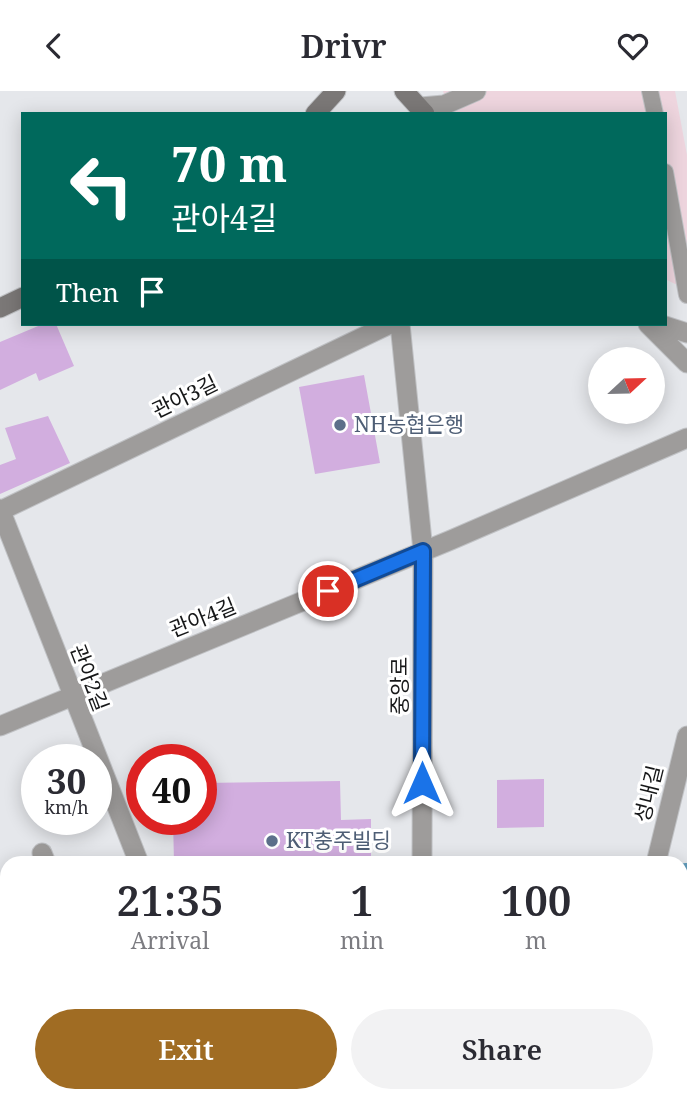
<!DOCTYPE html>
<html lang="en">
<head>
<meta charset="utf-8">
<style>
  :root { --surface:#fff; --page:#f2f2f3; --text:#2b2b33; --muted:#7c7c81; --accent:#a06c23 }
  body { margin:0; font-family:"Noto Serif","Noto Sans KR",serif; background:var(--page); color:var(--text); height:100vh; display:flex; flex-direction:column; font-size:26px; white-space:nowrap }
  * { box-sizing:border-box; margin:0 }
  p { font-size:23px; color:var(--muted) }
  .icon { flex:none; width:38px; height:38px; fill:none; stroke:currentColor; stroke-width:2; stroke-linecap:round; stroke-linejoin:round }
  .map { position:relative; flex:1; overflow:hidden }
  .details { position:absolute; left:0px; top:765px; width:688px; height:247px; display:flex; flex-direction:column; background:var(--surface); border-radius:21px 21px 0 0; box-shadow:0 4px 18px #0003 }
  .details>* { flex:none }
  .hud { position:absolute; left:21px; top:21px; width:646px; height:214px; border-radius:0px; box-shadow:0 4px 18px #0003; background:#00695c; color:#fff; overflow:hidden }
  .needle { width:46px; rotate:68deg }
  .buttons { position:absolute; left:588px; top:256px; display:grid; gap:14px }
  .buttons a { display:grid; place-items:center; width:77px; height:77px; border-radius:50%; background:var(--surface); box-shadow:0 4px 18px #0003; font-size:35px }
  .speed { position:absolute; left:21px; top:653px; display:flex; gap:14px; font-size:35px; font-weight:700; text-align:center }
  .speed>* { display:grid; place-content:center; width:91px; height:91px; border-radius:50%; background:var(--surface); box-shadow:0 4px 18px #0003; line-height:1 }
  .speed small { font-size:18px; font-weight:400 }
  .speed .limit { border:10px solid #d22; background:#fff; color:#111 }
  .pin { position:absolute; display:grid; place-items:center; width:60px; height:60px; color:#fff; margin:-30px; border:4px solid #fff; border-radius:50%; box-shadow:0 2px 7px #0007 }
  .me { position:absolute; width:77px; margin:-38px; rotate:0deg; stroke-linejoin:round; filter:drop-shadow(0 0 5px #0008) }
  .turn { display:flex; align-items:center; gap:24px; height:147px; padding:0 35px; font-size:32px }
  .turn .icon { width:91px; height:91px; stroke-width:2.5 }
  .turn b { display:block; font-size:49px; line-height:60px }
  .then { display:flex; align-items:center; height:66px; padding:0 35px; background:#0003; gap:14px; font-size:26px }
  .eta { display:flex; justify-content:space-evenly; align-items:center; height:119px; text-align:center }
  .eta b { font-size:42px; font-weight:600; line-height:49px }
  .button { display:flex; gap:14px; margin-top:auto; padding:14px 35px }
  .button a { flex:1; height:80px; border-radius:42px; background:var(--accent); color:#fff; font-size:28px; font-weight:600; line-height:80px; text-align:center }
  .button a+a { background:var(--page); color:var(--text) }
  header { display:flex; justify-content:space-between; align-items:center; height:91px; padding:0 35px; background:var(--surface); font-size:32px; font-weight:600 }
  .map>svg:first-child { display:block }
  .commercial { fill:#eed5de }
  .green { fill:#a8d8ad }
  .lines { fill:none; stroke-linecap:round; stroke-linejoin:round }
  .river { stroke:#619cbc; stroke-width:38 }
  .building { fill:#d2aedf }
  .pedestrian-casing { stroke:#c0c2c5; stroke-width:18 }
  .minor-casing { stroke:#c0c2c5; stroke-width:21 }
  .tertiary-casing { stroke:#c0c2c5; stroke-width:21 }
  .secondary-casing { stroke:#c0c2c5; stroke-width:21 }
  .pedestrian { stroke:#9e9c9b; stroke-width:16 }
  .minor { stroke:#9e9c9b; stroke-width:19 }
  .tertiary { stroke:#9e9c9b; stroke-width:19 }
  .secondary { stroke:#7b7877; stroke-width:19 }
  .route-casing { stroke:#114b97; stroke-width:18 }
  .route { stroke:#1a73e8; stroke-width:12 }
  .service-dot { fill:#5c6f8a; stroke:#fff; stroke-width:2.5 }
  .labels { text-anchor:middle; stroke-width:6; stroke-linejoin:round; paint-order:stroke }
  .street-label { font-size:21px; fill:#161718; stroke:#fff }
  .service-label { font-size:21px; fill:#4e5e75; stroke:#fff; text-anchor:start }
</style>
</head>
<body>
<header><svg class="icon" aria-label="back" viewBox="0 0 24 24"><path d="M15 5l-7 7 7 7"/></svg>Drivr<svg class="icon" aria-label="heart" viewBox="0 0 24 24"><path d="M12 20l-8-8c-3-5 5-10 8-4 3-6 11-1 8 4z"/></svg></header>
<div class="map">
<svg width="687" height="1011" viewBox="0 0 687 1011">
  <rect width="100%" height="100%" fill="#e5e7eb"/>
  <path class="commercial" d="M 443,0 L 675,0 L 687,64 L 687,199 L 665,188 L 665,23 L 450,23 Z"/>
  <path class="green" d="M 7,921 L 7,1004 L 391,1004 L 391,1011 L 0,1011 L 0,923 Z"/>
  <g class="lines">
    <path class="river" d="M 681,811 L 687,791
      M 622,1011 L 624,1004"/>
  </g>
  <path class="building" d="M 43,233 L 56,233 L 74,275 L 39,290 L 36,282 L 0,299 L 0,251 Z
    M 364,284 L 380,372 L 315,383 L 299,296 Z
    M 48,325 L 70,372 L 0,403 L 0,374 L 16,368 L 5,337 Z
    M 544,688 L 544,736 L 497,737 L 497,689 Z
    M 340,690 L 341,729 L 371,728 L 371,772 L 174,772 L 173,728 L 201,728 L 201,692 Z"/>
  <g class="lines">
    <g class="pedestrian-casing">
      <path id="pedestrian" d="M 650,0 L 655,23
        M 665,81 L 687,204"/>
    </g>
    <g class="minor-casing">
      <path id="minor" d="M 421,16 L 444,14 L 476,0
        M 0,418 L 139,772
        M 0,420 L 390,233
        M 0,635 L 451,449 L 687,347
        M 42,762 L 46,772
        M 656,772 L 687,645
        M 681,845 L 687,844
        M 0,911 L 7,908
        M 590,1011 L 592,1004"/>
    </g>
    <g class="tertiary-casing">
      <path id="tertiary" d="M 400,233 L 423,460 L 422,772
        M 648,233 L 687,272
        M 659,233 L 687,242
        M 421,1011 L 421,1004
        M 685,1011 L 687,1004"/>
    </g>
    <g class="secondary-casing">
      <path id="secondary" d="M 404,0 L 425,23
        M 315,23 L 336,0
        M 0,217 L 23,206"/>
    </g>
    <use href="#pedestrian" class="pedestrian"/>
    <use href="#minor" class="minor"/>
    <use href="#tertiary" class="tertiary"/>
    <use href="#secondary" class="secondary"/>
  </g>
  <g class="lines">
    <g class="route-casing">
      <path id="route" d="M 328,500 L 423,460 L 422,692"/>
    </g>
    <use href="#route" class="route"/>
  </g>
  <g class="service-dot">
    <circle cx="340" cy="334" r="7"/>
    <circle cx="272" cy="750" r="7"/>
  </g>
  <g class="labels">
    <g class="street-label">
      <text transform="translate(185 306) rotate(-26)" y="7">관아3길</text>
      <text transform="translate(203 527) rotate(-22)" y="7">관아4길</text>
      <text transform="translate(89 587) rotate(69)" y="7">관아2길</text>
      <text transform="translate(400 595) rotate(-90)" y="7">중앙로</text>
      <text transform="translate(649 703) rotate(-76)" y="7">성내길</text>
    </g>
    <g class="service-label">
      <text x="354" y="341">NH농협은행</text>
      <text x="286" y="757">KT충주빌딩</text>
    </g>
  </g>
</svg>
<div class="buttons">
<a><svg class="needle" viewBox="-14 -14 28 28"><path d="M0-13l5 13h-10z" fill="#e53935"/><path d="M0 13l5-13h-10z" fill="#7c7c81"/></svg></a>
</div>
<div class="speed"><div>30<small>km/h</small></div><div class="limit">40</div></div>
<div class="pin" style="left:328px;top:500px;background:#d93025"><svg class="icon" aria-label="arrive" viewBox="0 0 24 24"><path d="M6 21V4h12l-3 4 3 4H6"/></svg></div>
<svg class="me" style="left:422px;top:692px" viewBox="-20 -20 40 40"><path d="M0-17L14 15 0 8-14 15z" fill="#1a73e8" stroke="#fff" stroke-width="4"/></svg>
<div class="hud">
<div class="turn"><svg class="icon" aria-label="left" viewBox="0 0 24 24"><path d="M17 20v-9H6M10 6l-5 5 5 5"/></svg><div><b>70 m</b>관아4길</div></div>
<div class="then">Then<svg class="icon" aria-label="arrive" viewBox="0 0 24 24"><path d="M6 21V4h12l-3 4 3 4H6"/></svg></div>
</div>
<section class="details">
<div class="eta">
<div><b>21:35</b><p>Arrival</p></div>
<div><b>1</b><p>min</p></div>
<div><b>100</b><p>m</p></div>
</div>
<div class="button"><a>Exit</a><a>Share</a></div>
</section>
</div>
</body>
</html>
